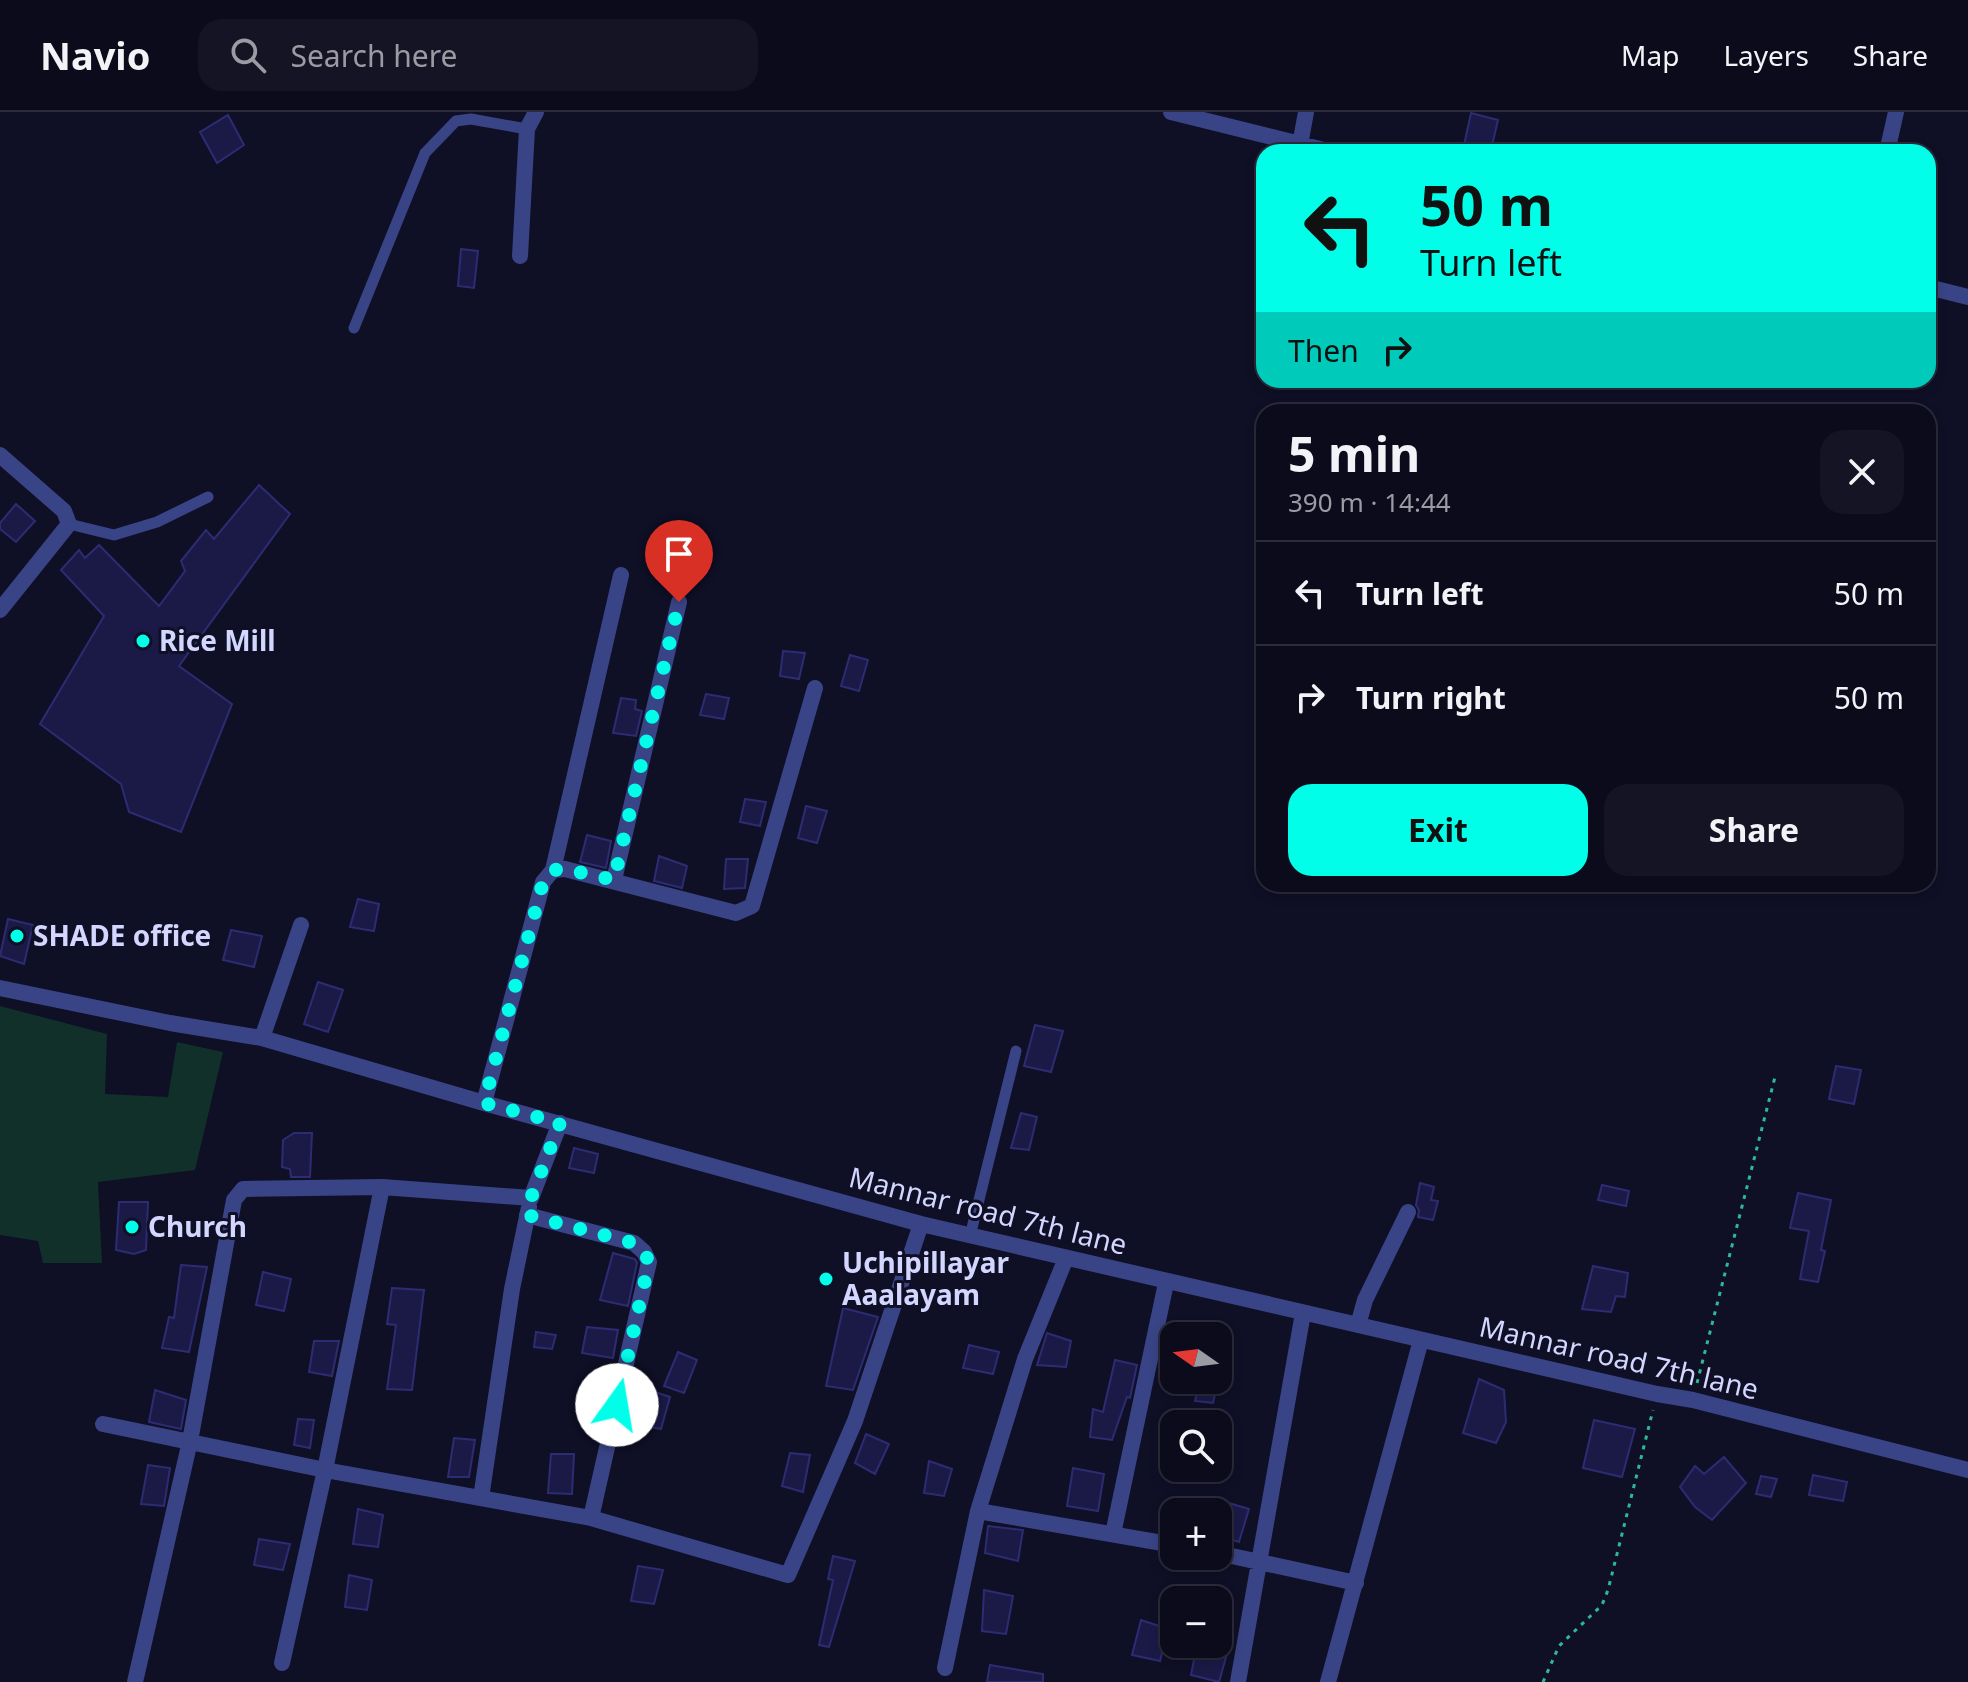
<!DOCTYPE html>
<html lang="en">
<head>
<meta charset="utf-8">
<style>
  :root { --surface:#0b0b1c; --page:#141425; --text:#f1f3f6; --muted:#9a9ba3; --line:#2b2b3b; --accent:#00fee9 }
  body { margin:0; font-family:"Noto Sans",sans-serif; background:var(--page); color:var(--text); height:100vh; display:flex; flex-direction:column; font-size:30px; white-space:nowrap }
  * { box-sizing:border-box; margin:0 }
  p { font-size:26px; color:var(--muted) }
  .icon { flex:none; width:44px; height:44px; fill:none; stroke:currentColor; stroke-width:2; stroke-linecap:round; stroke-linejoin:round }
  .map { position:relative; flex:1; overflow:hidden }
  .side { position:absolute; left:1256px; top:292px; width:680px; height:488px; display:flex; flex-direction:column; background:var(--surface); border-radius:24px; box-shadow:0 4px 12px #0003,0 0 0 2px var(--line) }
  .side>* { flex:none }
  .guide { position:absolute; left:1256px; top:32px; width:680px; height:244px; border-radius:24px; box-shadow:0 4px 12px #0003,0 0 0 2px var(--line); background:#00fee9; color:#111; overflow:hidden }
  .needle { width:52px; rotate:284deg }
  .buttons { position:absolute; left:1160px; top:1210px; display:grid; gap:16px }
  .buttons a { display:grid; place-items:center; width:72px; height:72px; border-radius:16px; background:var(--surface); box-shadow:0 4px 12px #0003,0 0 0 2px var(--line); font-size:40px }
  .pin { position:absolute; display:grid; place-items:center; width:68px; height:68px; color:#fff; margin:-82px -34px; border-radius:50% 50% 50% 0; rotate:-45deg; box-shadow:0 0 8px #0007 }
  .pin .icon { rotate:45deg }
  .me { position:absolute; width:88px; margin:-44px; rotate:13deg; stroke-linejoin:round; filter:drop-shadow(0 0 6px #0008) }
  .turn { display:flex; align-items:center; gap:28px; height:168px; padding:0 32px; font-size:36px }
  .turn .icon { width:104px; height:104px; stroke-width:2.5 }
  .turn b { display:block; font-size:56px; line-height:68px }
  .then { display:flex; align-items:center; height:76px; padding:0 32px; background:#0003; gap:16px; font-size:30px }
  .round { display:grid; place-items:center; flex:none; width:84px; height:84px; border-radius:24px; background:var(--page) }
  .overview { display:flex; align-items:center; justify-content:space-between; height:136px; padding:0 32px }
  h1 { font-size:48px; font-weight:700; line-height:60px }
  .cta { display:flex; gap:16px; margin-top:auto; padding:16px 32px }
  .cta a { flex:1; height:92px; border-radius:24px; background:var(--accent); color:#111; font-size:32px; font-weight:700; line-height:92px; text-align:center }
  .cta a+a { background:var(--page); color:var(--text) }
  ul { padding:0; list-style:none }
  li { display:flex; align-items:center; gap:24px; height:104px; padding:0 32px; border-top:2px solid var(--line) }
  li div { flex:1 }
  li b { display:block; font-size:30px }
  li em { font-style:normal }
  header { display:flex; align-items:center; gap:48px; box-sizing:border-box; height:112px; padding:0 40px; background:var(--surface); border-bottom:2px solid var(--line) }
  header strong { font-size:38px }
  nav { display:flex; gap:44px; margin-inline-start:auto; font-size:28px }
  .search { width:560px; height:72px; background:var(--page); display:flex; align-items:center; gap:20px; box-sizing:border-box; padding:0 28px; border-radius:24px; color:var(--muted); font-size:30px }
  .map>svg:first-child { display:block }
  .green { fill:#113029 }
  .building { fill:#1b1a47; stroke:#2d2c73; stroke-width:2 }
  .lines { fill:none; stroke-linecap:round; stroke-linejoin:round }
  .path { stroke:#2db997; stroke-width:3; stroke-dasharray:4 6; stroke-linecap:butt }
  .lane { stroke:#394486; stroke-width:11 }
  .street { stroke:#394486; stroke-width:16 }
  .route { stroke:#00fee9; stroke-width:14; stroke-dasharray:0 25.2 }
  .poi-dot { fill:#00fee9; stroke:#0f0f26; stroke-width:3 }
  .labels { text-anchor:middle; stroke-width:6; stroke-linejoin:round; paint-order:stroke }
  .poi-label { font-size:28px; font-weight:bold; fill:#d3d6ff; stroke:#0f0f26; text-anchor:start }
  .street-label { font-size:28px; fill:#d3d6ff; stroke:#0f0f26 }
</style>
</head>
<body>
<header>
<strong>Navio</strong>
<div class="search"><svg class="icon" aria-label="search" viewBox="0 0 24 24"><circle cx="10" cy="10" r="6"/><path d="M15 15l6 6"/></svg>Search here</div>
<nav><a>Map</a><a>Layers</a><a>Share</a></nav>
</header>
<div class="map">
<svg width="1968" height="1570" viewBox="0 0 1968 1570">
  <rect width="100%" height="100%" fill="#0f0f26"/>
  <path class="green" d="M 0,894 L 107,922 L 105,982 L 168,985 L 177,930 L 223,940 L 195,1058 L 98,1070 L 102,1151 L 43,1151 L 38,1129 L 0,1123 Z"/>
  <path class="building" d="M 1471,1 L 1498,8 L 1491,38 L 1464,33 Z
    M 228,3 L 244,33 L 217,51 L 200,20 Z
    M 461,137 L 478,139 L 474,176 L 458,174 Z
    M 259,373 L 290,402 L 179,554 L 232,592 L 181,720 L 129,700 L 121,672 L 40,612 L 104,504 L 61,458 L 79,438 L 85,446 L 99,433 L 159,494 L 185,459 L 181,449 L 206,418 L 214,427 Z
    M 16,392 L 35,409 L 16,430 L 0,417 L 0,411 Z
    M 783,539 L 805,541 L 799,567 L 780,564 Z
    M 850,543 L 868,548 L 859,579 L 841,574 Z
    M 706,582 L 729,586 L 724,607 L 700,603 Z
    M 621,586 L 636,588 L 635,597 L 642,599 L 636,624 L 613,621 Z
    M 745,687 L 766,690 L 760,714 L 740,710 Z
    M 806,694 L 827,699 L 817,731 L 798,726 Z
    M 587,723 L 611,729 L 606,756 L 580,750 Z
    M 659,744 L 687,754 L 682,776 L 654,769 Z
    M 726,747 L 748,747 L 745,776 L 724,777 Z
    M 358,787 L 379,792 L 374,819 L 350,815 Z
    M 8,807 L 33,813 L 24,852 L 0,844 Z
    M 231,818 L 262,824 L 254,855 L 223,848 Z
    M 318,870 L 343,878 L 328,920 L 304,912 Z
    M 1035,913 L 1063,919 L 1051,960 L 1024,954 Z
    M 1836,954 L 1861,958 L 1854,992 L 1829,987 Z
    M 1021,1001 L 1037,1005 L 1029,1038 L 1011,1036 Z
    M 294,1021 L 312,1021 L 310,1065 L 291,1065 L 290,1057 L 282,1055 L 283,1028 Z
    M 574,1036 L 598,1042 L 594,1061 L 569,1056 Z
    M 1420,1071 L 1434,1075 L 1431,1088 L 1438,1089 L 1433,1108 L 1418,1105 L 1419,1098 L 1416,1093 Z
    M 1602,1073 L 1629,1079 L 1626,1094 L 1598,1088 Z
    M 1798,1081 L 1831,1088 L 1821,1138 L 1825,1139 L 1818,1170 L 1800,1167 L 1809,1119 L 1790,1116 Z
    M 119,1090 L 148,1090 L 146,1138 L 134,1142 L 116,1138 Z
    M 613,1141 L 635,1147 L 637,1151 L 628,1194 L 600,1188 Z
    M 181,1153 L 207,1155 L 189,1240 L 162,1236 L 169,1205 L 174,1206 Z
    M 1593,1154 L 1628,1161 L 1625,1185 L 1616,1184 L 1611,1200 L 1582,1197 Z
    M 263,1160 L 291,1167 L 284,1199 L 256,1193 Z
    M 392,1176 L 424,1178 L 412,1278 L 387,1277 L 396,1213 L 387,1212 Z
    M 843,1196 L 878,1205 L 853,1278 L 826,1274 Z
    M 587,1215 L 618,1218 L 613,1246 L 582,1241 Z
    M 536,1220 L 556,1223 L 552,1237 L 534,1235 Z
    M 1047,1221 L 1071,1229 L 1066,1255 L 1037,1253 Z
    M 314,1229 L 339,1229 L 332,1264 L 309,1260 Z
    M 969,1233 L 999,1240 L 993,1262 L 963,1256 Z
    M 678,1240 L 697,1248 L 684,1281 L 664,1274 Z
    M 1115,1248 L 1137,1253 L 1130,1286 L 1127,1285 L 1112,1328 L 1090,1325 L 1093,1297 L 1103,1300 Z
    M 1479,1267 L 1504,1278 L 1506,1310 L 1496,1331 L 1463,1321 Z
    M 1200,1268 L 1218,1268 L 1213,1291 L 1195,1289 Z
    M 586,1271 L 609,1278 L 602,1308 L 580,1304 Z
    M 155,1278 L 186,1288 L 181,1317 L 149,1310 Z
    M 649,1278 L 670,1285 L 661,1317 L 640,1313 Z
    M 298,1307 L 314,1308 L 310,1336 L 294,1333 Z
    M 1594,1308 L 1635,1317 L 1622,1365 L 1583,1356 Z
    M 866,1322 L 889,1332 L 875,1362 L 855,1351 Z
    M 454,1326 L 475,1328 L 469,1365 L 448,1365 Z
    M 790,1341 L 810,1343 L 803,1380 L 782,1374 Z
    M 551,1342 L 574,1342 L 572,1382 L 548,1381 Z
    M 1724,1345 L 1746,1371 L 1712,1408 L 1695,1395 L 1680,1375 L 1695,1354 L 1704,1362 Z
    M 929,1349 L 952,1357 L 944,1384 L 924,1381 Z
    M 148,1353 L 170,1356 L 164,1394 L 141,1392 Z
    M 1073,1356 L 1104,1362 L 1098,1399 L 1067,1394 Z
    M 1813,1363 L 1847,1370 L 1843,1389 L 1809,1383 Z
    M 1761,1364 L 1777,1367 L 1771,1385 L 1756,1382 Z
    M 1222,1389 L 1249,1397 L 1239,1430 L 1218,1423 L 1218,1401 Z
    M 358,1397 L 383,1403 L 378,1435 L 353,1432 Z
    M 988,1414 L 1023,1418 L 1018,1449 L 985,1441 Z
    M 259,1427 L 290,1432 L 283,1458 L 254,1453 Z
    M 833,1444 L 855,1449 L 829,1535 L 819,1533 L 833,1468 L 828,1467 Z
    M 638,1454 L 663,1458 L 654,1492 L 631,1489 Z
    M 349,1463 L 372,1468 L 367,1498 L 345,1495 Z
    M 984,1478 L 1013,1484 L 1006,1522 L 982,1519 Z
    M 1141,1508 L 1168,1517 L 1160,1549 L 1132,1543 Z
    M 1197,1532 L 1210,1532 L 1228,1538 L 1219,1570 L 1191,1563 Z
    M 990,1553 L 1043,1562 L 1043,1570 L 987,1570 Z"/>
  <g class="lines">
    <path class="path" d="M 1697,1271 L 1775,965
      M 1543,1570 L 1559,1534 L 1602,1493 L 1608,1478 L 1653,1298"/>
    <path class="lane" d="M 354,216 L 425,41 L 456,9 L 471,7 L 527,17
      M 69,412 L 114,423 L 157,410 L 208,385
      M 970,1124 L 1016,939"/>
    <path class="street" d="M 1171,0 L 1332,40
      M 1300,33 L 1306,0
      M 1887,40 L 1896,0
      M 520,144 L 527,17 L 536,0
      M 1928,175 L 1968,185
      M 0,343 L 64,399 L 69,412 L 0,498
      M 553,758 L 621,463
      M 614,768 L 679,490
      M 0,876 L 170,911 L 262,926 L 484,991 L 921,1112 L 1657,1282 L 1693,1288 L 1968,1358
      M 262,926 L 301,813
      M 484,991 L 543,770 L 553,758 L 565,757 L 736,801 L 752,794 L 815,576
      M 527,1103 L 634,1131 L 644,1140 L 649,1150 L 591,1406
      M 1358,1213 L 1365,1188 L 1408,1100
      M 103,1312 L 325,1358 L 591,1406 L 788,1463 L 855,1309 L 921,1112
      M 481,1386 L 512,1177 L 529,1095
      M 978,1399 L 1174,1433
      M 1113,1422 L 1166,1171
      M 1218,1441 L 1356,1471
      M 282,1551 L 325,1358 L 382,1075
      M 945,1556 L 978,1399 L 1025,1247 L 1066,1146
      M 135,1570 L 190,1329 L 234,1088 L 243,1077 L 382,1075 L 531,1086 L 560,1011
      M 1238,1570 L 1303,1201
      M 1328,1570 L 1421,1228"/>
  </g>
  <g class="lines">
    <path class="route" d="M 617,1293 L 649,1150 L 644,1140 L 634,1131 L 527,1103 L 531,1086 L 560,1011 L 484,991 L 543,770 L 553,758 L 565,757 L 614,768 L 679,490"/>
  </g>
  <g class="poi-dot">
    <circle cx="143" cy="529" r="8"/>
    <circle cx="17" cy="824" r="8"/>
    <circle cx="132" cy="1115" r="8"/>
    <circle cx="826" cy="1167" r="8"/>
  </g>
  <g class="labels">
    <g class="poi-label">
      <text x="159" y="539">Rice Mill</text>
      <text x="33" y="834">SHADE office</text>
      <text x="148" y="1125">Church</text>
      <text x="842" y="1161">Uchipillayar<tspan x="842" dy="32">Aaalayam</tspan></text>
    </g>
    <g class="street-label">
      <text transform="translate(988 1099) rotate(14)" y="10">Mannar road 7th lane</text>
      <text transform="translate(1619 1246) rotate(13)" y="10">Mannar road 7th lane</text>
    </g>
  </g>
</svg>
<div class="buttons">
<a><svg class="needle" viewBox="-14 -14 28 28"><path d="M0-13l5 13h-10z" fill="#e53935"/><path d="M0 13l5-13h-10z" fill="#9a9ba3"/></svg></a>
<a><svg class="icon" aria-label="search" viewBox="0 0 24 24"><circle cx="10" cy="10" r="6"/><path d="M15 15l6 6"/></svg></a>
<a>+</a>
<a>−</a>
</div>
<div class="pin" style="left:679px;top:490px;background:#d93025"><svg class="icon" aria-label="arrive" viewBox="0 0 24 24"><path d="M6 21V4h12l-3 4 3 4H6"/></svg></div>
<svg class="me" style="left:617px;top:1293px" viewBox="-20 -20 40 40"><circle r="19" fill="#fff"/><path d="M0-13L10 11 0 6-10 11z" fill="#00fee9"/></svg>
<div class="guide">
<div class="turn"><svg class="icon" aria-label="left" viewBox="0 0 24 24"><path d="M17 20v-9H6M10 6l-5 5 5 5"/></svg><div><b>50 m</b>Turn left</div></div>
<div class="then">Then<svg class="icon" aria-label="right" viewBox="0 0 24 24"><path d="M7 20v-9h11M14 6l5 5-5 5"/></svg></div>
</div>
<section class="side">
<div class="overview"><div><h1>5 min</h1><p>390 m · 14:44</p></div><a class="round"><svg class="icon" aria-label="close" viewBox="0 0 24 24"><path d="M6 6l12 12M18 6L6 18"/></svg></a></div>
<ul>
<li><svg class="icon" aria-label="left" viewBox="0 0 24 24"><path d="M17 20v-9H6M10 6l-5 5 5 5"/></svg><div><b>Turn left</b></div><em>50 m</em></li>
<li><svg class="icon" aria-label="right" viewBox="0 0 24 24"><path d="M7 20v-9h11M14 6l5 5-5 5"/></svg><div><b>Turn right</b></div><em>50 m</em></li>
</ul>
<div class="cta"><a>Exit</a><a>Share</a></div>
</section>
</div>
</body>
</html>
